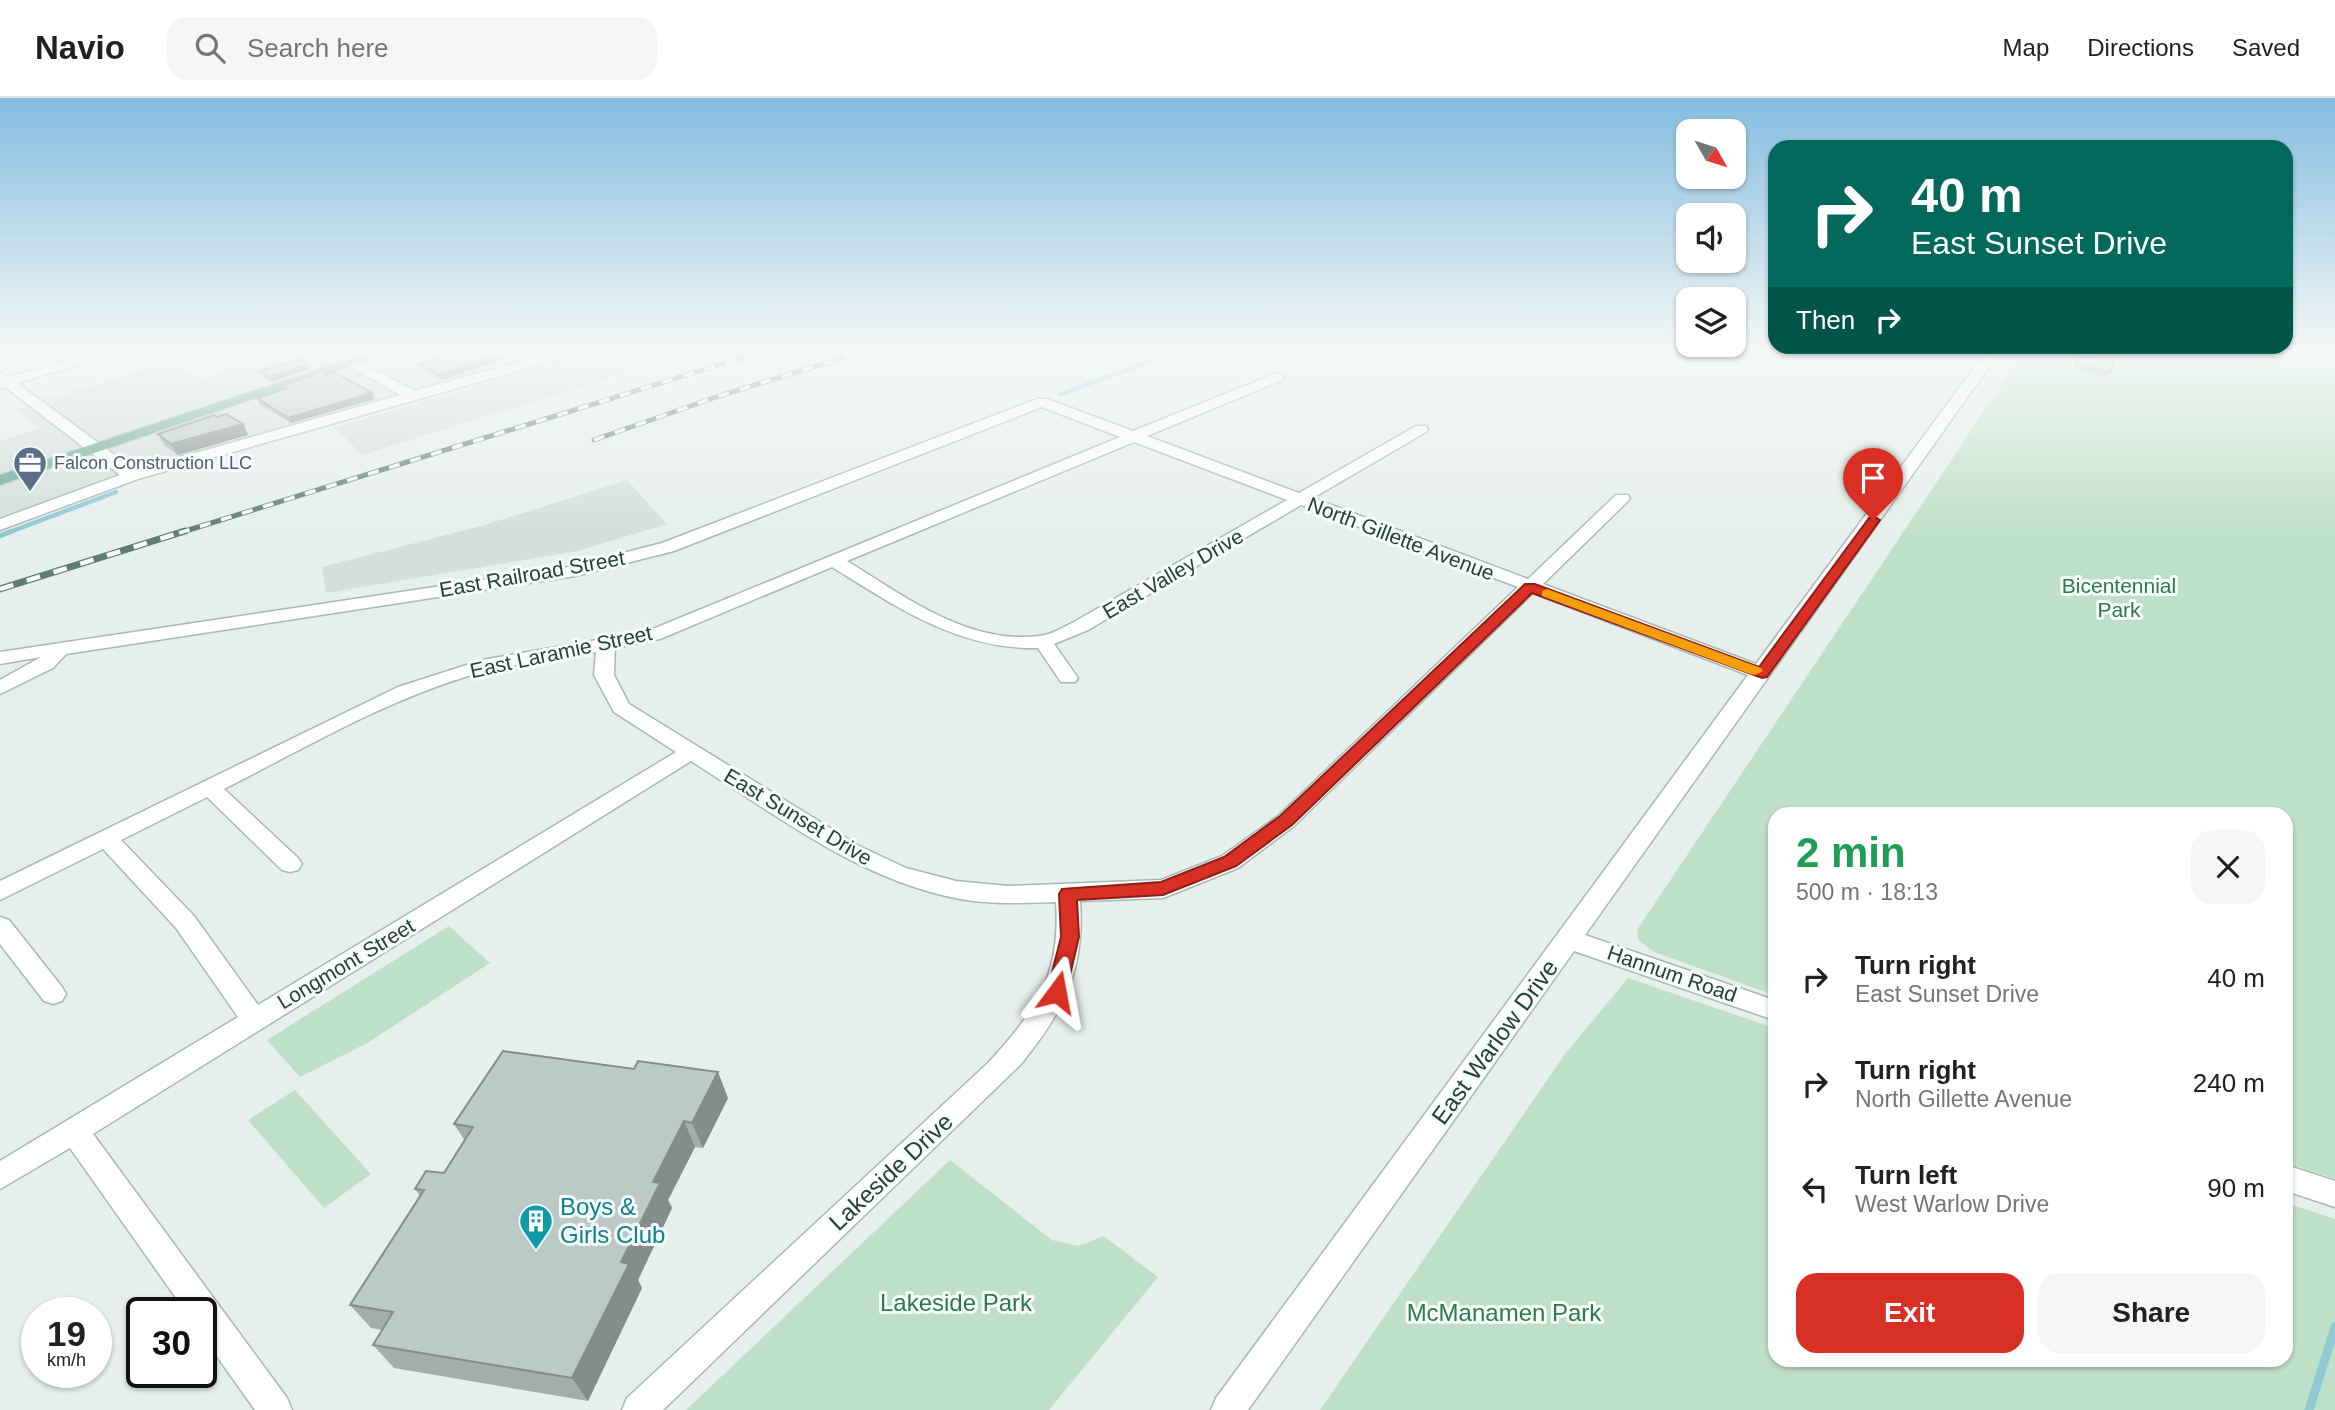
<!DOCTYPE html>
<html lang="en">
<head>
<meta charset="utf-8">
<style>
  :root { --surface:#fff; --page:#f6f6f6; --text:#202124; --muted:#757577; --line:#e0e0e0; --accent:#d93025 }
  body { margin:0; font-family:Helvetica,sans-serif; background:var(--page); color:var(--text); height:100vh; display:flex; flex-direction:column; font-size:26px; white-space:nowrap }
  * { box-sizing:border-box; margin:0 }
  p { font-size:23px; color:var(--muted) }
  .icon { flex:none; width:38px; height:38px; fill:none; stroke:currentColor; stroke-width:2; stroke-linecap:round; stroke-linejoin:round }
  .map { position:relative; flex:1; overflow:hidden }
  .details { position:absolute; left:1768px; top:709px; width:525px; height:560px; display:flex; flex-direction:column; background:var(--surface); border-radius:21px; box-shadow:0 2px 5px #0004 }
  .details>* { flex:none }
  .guide { position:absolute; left:1768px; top:42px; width:525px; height:214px; border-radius:21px; box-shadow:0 2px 5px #0004; background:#00695c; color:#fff; overflow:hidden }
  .needle { width:46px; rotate:129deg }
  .fabs { position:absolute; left:1676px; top:21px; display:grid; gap:14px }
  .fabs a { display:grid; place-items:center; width:70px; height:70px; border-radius:14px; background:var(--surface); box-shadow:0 2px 5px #0004; font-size:35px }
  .speed { position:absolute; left:21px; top:1199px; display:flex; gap:14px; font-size:35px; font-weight:700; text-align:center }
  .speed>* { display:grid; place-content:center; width:91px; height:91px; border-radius:50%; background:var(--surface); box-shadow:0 2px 5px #0004; line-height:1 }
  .speed small { font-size:18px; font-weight:400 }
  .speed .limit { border:4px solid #111; border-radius:10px; background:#fff; color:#111 }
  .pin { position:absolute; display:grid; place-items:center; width:60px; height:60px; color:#fff; margin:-72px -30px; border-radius:50% 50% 50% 0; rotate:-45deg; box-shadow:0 0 7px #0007 }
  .pin .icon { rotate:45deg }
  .me { position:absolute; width:77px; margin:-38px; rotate:13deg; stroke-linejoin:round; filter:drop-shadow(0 0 5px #0008) }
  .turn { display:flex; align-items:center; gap:24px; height:147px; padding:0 28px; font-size:32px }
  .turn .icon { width:91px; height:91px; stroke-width:2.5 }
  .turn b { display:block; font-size:49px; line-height:60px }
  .then { display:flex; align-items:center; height:66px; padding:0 28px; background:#0003; gap:14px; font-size:26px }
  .round { display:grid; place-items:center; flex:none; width:74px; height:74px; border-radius:21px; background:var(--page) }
  .overview { display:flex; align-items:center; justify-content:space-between; height:119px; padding:0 28px }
  h1 { font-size:42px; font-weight:800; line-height:52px; color:#1e9e55 }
  .cta { display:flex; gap:14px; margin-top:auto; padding:14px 28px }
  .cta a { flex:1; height:80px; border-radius:21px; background:var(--accent); color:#fff; font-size:28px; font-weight:800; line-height:80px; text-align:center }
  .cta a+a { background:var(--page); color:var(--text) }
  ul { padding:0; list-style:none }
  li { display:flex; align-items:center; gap:21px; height:105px; padding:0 28px }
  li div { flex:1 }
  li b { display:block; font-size:26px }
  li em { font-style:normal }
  header { display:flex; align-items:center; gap:42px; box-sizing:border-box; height:98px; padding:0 35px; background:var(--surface); border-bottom:2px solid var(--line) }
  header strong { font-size:33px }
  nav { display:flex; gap:38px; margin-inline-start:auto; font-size:24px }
  .search { width:490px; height:63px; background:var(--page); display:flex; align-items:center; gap:18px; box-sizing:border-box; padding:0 24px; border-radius:21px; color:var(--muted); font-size:26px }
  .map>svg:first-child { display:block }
  .built { fill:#d4dfda }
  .green { fill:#bfe0c8 }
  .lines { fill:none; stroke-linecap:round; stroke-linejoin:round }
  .stream-far2 { stroke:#8ec9d4; stroke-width:4.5 }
  .stream-far1 { stroke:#8ec9d4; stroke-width:5 }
  .stream { stroke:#8ec9d4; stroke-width:9 }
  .minor-casing { stroke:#a8b8b2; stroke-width:3 }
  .major-casing { stroke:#c2cac8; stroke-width:3 }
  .minor { fill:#fff; fill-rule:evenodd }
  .major { fill:#6aa596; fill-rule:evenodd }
  .rail-far1-casing { stroke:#5f7d75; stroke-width:5 }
  .rail-casing { stroke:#5f7d75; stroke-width:7 }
  .rail-far1 { stroke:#f7fbf9; stroke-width:3.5; stroke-dasharray:11; stroke-linecap:butt }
  .rail { stroke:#f7fbf9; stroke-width:4.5; stroke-dasharray:14; stroke-linecap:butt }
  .wall { fill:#a1aea9 }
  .shaded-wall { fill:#838d89 }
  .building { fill:#bbcac4; stroke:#838d89; stroke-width:2 }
  .route { fill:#d93025; stroke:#8d1f18; stroke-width:2 }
  .slow { fill:#f59e0b }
  .labels { text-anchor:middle; stroke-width:6; stroke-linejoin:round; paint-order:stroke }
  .far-service-label { font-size:18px; fill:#4e5e75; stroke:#f7fbf9; text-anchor:start }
  .street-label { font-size:21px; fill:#24423a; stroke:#f7fbf9 }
  .park-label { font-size:21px; fill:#2d7a4b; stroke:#f7fbf9 }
  .near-street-label { font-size:24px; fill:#24423a; stroke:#f7fbf9 }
  .near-culture-label { font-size:24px; fill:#0d838f; stroke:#f7fbf9; text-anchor:start }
  .near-park-label { font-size:24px; fill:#2d7a4b; stroke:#f7fbf9 }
</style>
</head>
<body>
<header>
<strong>Navio</strong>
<div class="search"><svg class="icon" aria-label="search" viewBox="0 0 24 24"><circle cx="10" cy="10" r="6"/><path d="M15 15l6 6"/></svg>Search here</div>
<nav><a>Map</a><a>Directions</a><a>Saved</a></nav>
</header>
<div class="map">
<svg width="2335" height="1312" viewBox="0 0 2335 1312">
  <rect width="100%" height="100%" fill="#e6efeb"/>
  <path class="built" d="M 291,252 L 566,252 L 111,382 L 0,423 L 0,343 L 40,330 L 16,311 L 172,263 L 200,281 Z
    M 603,252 L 700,252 L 362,357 L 335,329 Z
    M 627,382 L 667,426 L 577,453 L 326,495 L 322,469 L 485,427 Z"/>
  <path class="green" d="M 2025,252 L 2335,252 L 2335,1081 L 2286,1065 L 2286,716 L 1774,716 L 1774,897 L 1654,854 L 1638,842 L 1637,832 Z
    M 449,828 L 490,865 L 369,944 L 300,979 L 267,942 Z
    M 1628,880 L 1774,930 L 1774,1262 L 2286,1262 L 2286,1105 L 2335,1121 L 2335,1312 L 1320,1312 L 1565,956 Z
    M 295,992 L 371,1076 L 324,1110 L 248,1022 Z
    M 950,1062 L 1052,1142 L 1078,1148 L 1104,1138 L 1158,1179 L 1049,1312 L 686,1312 Z"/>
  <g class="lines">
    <path class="stream-far2" d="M 1061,296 L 1148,264 L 1164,252
      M 7,435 L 116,394"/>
    <path class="stream-far1" d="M 0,438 L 12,433"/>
    <path class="stream" d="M 2309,1312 L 2335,1229"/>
    <g class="minor-casing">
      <path id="minor" d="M 101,252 L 122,252 L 120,255 L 17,285 L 135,372 L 400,297 L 321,252 L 338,252 L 414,293 L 562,252 L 583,252 L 581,255 L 138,381 L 0,432 L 0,421 L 120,377 L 5,289 L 0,290 L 0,275 L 9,279 Z
        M 1987,252 L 2001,252 L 1585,837 L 1774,902 L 1774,922 L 1574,853 L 1248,1312 L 1211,1312 L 1216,1300 L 1748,577 L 1533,495 L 1294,728 L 1238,770 L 1163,800 L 1080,803 C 1085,872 1064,913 1021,966 L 663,1312 L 622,1312 L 627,1300 L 988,965 C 1036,912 1061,878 1056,804 C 1023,805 988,807 955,800 C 856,780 775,716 691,663 L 93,1036 L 287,1300 L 292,1312 L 255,1312 L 201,1236 L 201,1214 L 186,1214 L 70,1050 L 0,1091 L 0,1063 L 238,919 L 176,830 L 103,751 L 0,802 L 0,783 L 398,589 L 482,562 L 648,533 L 1120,339 L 1042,309 L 674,453 L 575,478 L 66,556 L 53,570 L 0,596 L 0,582 L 41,559 L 0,566 L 0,554 L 569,469 L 662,445 L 1037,301 L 1047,301 L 1133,333 L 1277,275 L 1284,279 L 1282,282 L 1147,338 L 1299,395 L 1416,328 L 1426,328 L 1428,331 L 1426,334 L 1313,400 L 1528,481 L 1616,397 L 1628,397 L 1630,400 L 1628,403 L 1543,486 L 1756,566 ZM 1134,344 L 1287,402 L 1074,524 C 1063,529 1052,537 1039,538 C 968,547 904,498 847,463 ZM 1301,407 L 1518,489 L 1278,718 L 1222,758 L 1161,782 L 1008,788 L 956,783 L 906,770 L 859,748 L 629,606 L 614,577 L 615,550 L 660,541 L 832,469 C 897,509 958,552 1038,550 L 1061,584 L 1075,584 L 1078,580 L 1054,546 L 1088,532 ZM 596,554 L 594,577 L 614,614 L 676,654 L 258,907 L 194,818 L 121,742 L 207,699 L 282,772 L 290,774 L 298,772 L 302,766 L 298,760 L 224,691 C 303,651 381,605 465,579 C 508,566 552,561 596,554 Z
        M 0,819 L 9,822 L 62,889 L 66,896 L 62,903 L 53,906 L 44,903 L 0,846 Z
        M 2286,1067 L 2335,1083 L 2335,1109 L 2286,1093 Z"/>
    </g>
    <g class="major-casing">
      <path id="major" d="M 377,252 L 397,252 L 0,387 L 0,377 Z"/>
    </g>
    <use href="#minor" class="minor"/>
    <use href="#major" class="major"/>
    <g class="rail-far1-casing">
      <path id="rail-far1" d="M 594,342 L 716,299 L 868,252
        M 179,435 L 767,252"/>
    </g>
    <g class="rail-casing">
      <path id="rail" d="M 0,491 L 185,433"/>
    </g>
    <use href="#rail-far1" class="rail-far1"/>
    <use href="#rail" class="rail"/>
  </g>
  <path class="wall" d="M 2081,252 L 2110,274 L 2108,280 L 2074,272 Z
    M 512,258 L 442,282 L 421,271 L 419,266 Z
    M 308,266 L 310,271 L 271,284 L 262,278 L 260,273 Z
    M 326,277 L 372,295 L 375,301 L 291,325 L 259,306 L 257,300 L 284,291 L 283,287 Z
    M 217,319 L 243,326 L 248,337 L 178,357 L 164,347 L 158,336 Z
    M 728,1000 L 703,1050 L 695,1049 L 668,1102 L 672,1110 L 638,1182 L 642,1190 L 588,1303 L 394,1270 L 373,1247 L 382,1232 L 371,1230 L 350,1207 L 420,1098 L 415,1091 L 444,1075 L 465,1043 L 454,1026 Z"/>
  <path class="shaded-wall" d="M 510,253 L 512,258 L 442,282 L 440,277 Z
    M 308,266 L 310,271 L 271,284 L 269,279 Z
    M 372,295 L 375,301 L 291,325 L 288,320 Z
    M 243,326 L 248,337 L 178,357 L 171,346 Z
    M 718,974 L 728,1000 L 703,1050 L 692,1025 Z
    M 684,1023 L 695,1049 L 668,1102 L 672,1110 L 638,1182 L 642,1190 L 588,1303 L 572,1280 L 653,1084 Z"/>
  <path class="building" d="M 458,252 L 508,252 L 510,253 L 440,277 L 419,266 Z
    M 2082,252 L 2102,252 L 2116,255 L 2110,274 L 2076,267 Z
    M 298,261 L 308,266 L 269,279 L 260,273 Z
    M 322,274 L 326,277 L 334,274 L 372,295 L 288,320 L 257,300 L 287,290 L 283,287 Z
    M 226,316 L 243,326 L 171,346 L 158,336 L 214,317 L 217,319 Z
    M 503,953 L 634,971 L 638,963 L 718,974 L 692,1025 L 684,1023 L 653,1084 L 660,1085 L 621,1164 L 629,1166 L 572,1280 L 373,1247 L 393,1214 L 350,1207 L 424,1092 L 415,1091 L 426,1073 L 444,1075 L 473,1029 L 454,1026 Z"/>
  <linearGradient id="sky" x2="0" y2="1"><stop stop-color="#84bce0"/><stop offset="0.58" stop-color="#f4f8f6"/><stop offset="1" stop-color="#f4f8f6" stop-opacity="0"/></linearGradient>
  <rect width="2335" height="436" fill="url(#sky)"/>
  <path class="route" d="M 1873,418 L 1880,422 L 1767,579 L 1762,580 L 1532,495 L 1292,727 L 1236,768 L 1163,797 L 1077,802 L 1079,839 L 1066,894 L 1064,899 L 1057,901 L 1050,899 L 1047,894 L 1061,839 L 1059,796 L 1062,791 L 1161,784 L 1224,759 L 1280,718 L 1525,486 L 1535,486 L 1759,569 L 1869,420 Z"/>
  <path class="slow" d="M 1547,491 L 1761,570 L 1763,573 L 1755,577 L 1750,576 L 1542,498 L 1542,493 Z"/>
  <defs>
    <g id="office-pin" transform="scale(1.75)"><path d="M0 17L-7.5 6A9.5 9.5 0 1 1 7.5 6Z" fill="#5c6f8a" stroke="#f7fbf9"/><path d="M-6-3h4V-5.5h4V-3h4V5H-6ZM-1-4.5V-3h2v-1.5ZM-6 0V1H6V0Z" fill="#fff"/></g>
    <g id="building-pin" transform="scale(1.75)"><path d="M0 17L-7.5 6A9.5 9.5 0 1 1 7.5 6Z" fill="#0f9aa8" stroke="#f7fbf9"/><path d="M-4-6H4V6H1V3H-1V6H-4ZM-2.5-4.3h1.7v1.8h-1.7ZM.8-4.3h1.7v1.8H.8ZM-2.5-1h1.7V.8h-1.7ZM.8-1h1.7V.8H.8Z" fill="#fff"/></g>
  </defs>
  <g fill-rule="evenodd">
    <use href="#office-pin" x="30" y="365"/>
    <use href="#building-pin" x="536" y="1123"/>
  </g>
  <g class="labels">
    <g class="far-service-label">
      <text x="54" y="371">Falcon Construction LLC</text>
    </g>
    <g class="street-label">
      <text transform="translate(1401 441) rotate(21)" y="7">North Gillette Avenue</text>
      <text transform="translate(532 476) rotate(-10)" y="7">East Railroad Street</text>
      <text transform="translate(1173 476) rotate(-30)" y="7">East Valley Drive</text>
      <text transform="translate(561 554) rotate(-12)" y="7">East Laramie Street</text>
      <text transform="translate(798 719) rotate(31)" y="7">East Sunset Drive</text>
      <text transform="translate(346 866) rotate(-31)" y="7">Longmont Street</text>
      <text transform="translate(1672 876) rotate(19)" y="7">Hannum Road</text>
    </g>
    <g class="park-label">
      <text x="2119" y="495">Bicentennial<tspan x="2119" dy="24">Park</tspan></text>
    </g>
    <g class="near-street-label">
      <text transform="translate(1495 944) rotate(-54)" y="8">East Warlow Drive</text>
      <text transform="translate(891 1074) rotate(-43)" y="8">Lakeside Drive</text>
    </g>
    <g class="near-culture-label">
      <text x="560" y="1117">Boys &amp;<tspan x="560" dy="28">Girls Club</tspan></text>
    </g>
    <g class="near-park-label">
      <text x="956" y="1213">Lakeside Park</text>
      <text x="1504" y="1223">McManamen Park</text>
    </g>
  </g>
</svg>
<div class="fabs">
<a><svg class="needle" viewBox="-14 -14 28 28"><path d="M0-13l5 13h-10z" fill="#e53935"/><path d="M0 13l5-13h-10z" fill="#757577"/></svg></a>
<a><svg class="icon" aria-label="sound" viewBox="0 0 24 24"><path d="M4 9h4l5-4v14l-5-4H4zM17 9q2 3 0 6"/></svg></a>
<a><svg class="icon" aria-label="layers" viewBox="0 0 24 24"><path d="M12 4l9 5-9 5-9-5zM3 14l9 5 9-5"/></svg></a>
</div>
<div class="speed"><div>19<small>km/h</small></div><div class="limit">30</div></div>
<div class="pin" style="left:1873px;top:422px;background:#d93025"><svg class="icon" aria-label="arrive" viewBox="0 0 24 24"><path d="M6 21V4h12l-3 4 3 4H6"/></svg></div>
<svg class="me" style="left:1057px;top:894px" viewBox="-20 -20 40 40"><path d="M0-17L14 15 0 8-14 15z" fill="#d93025" stroke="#fff" stroke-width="4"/></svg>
<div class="guide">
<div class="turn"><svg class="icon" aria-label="right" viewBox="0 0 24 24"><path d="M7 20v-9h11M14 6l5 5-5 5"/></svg><div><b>40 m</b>East Sunset Drive</div></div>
<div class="then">Then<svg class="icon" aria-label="right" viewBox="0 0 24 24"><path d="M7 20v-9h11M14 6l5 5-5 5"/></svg></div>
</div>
<section class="details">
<div class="overview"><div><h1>2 min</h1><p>500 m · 18:13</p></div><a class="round"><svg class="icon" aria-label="close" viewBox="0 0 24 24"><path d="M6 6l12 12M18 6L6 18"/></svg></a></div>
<ul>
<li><svg class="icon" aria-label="right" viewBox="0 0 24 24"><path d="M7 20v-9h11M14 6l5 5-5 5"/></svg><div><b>Turn right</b><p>East Sunset Drive</p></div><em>40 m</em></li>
<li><svg class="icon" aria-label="right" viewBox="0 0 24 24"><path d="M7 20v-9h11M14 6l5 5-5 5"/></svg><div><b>Turn right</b><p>North Gillette Avenue</p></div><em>240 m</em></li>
<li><svg class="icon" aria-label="left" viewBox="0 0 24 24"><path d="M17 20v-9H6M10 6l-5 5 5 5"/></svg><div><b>Turn left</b><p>West Warlow Drive</p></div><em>90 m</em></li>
</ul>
<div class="cta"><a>Exit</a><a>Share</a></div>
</section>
</div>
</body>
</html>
